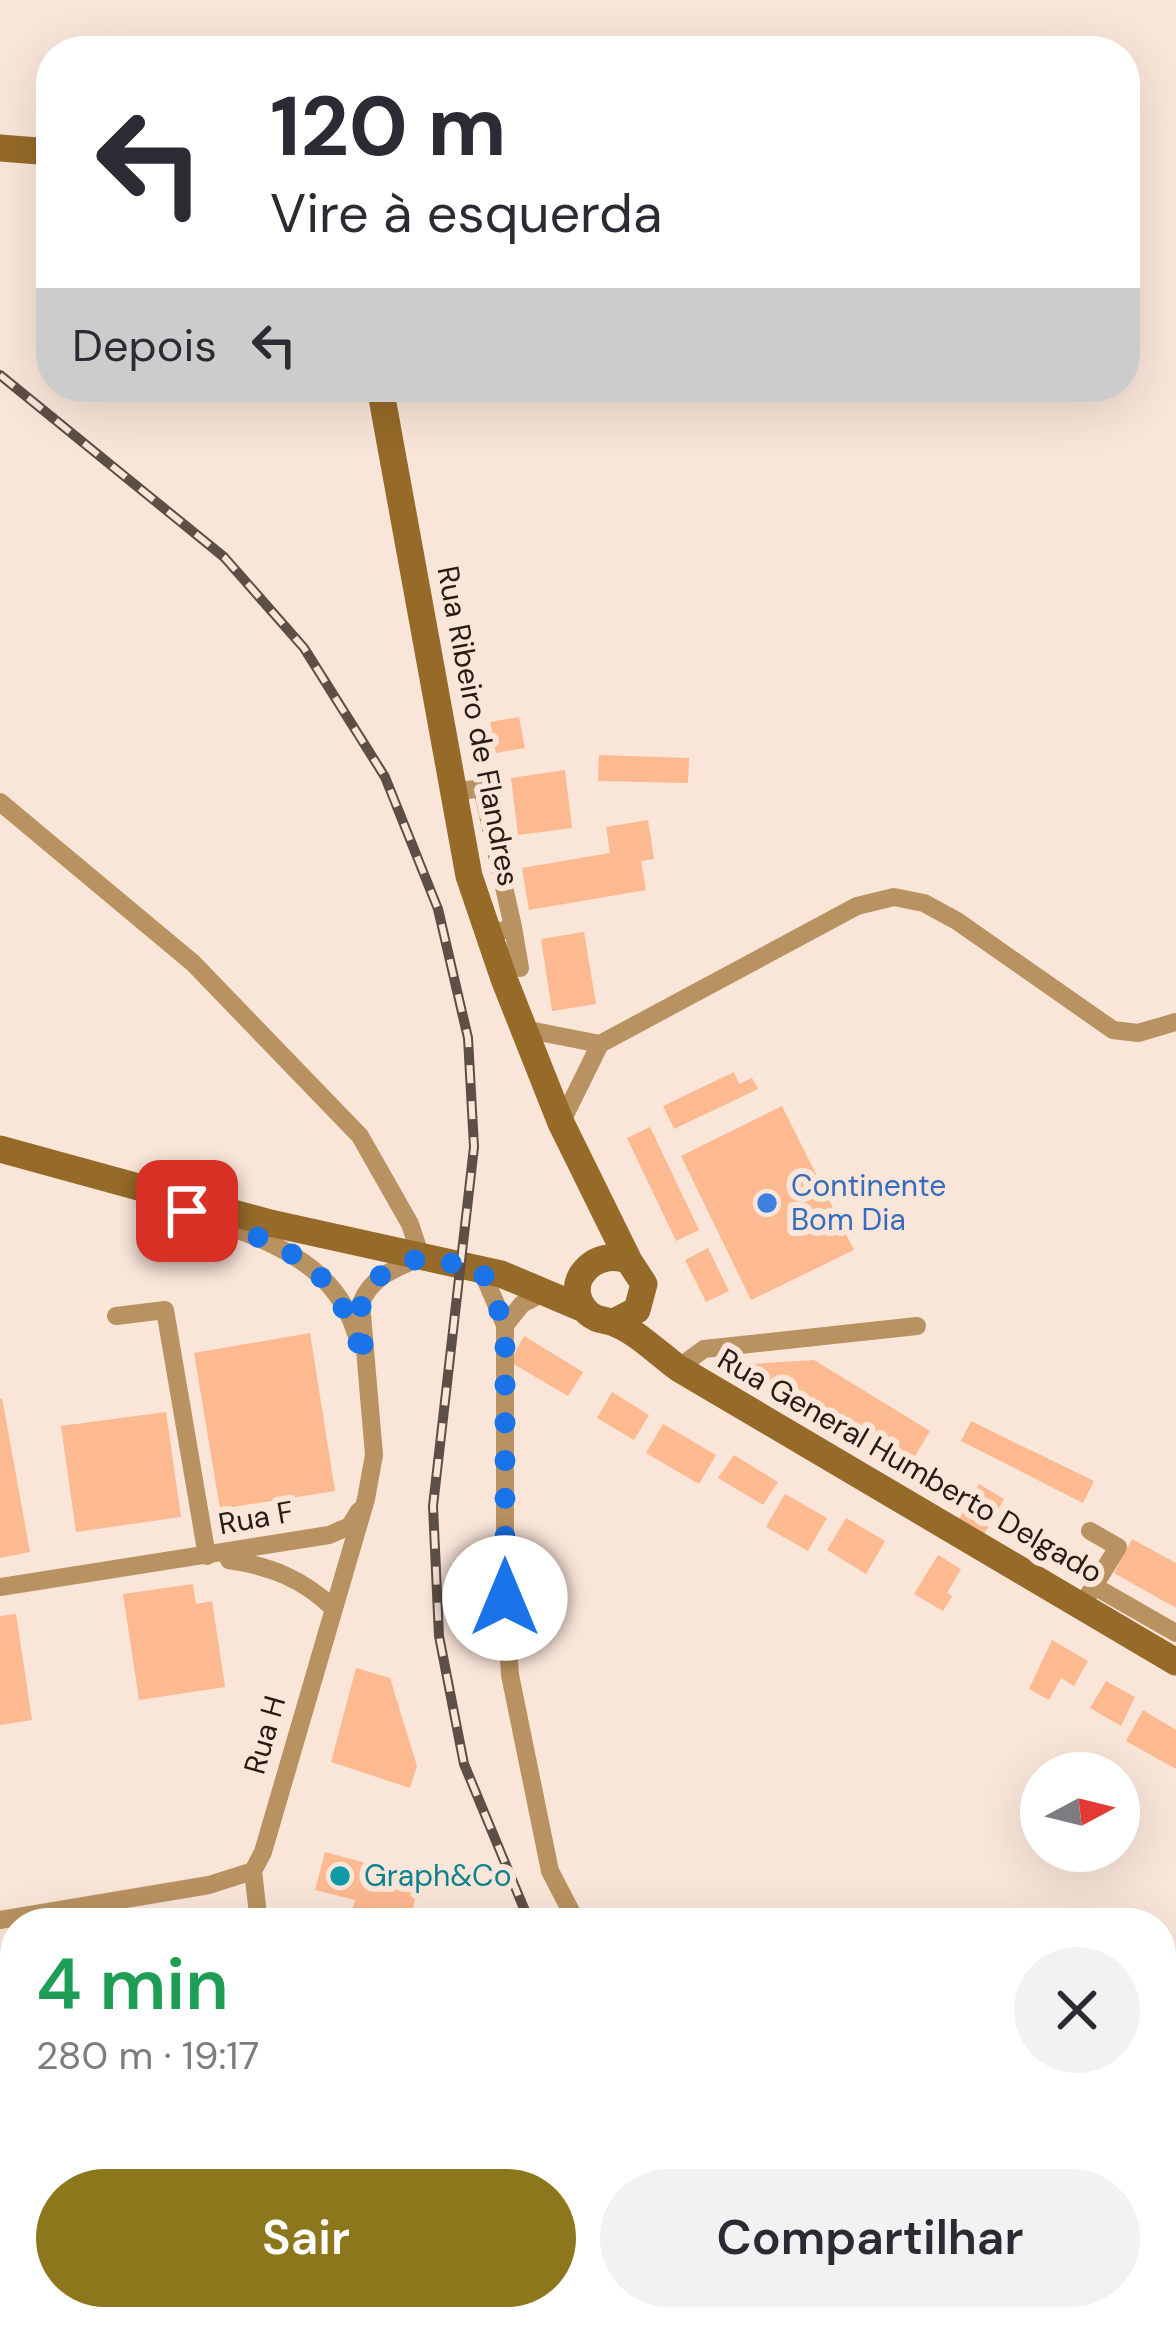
<!DOCTYPE html>
<html lang="pt">
<head>
<meta charset="utf-8">
<style>
  :root { --surface:#fff; --page:#f2f2f3; --text:#2b2b33; --muted:#7c7c81; --accent:#8d771c }
  body { margin:0; font-family:"DM Sans",sans-serif; background:var(--page); color:var(--text); height:100vh; display:flex; flex-direction:column; font-size:45px; white-space:nowrap }
  * { box-sizing:border-box; margin:0 }
  p { font-size:39px; color:var(--muted) }
  .icon { flex:none; width:66px; height:66px; fill:none; stroke:currentColor; stroke-width:2; stroke-linecap:round; stroke-linejoin:round }
  .map { position:relative; flex:1; overflow:hidden }
  .details { position:absolute; left:0px; top:1908px; width:1176px; height:423px; display:flex; flex-direction:column; background:var(--surface); border-radius:48px 48px 0 0; box-shadow:0 12px 48px #0002 }
  .details>* { flex:none }
  .hud { position:absolute; left:36px; top:36px; width:1104px; height:366px; border-radius:48px; box-shadow:0 12px 48px #0002; background:#fff; color:var(--text); overflow:hidden }
  .needle { width:78px; rotate:83deg }
  .tools { position:absolute; left:1020px; top:1752px; display:grid; gap:24px }
  .tools a { display:grid; place-items:center; width:120px; height:120px; border-radius:50%; background:var(--surface); box-shadow:0 12px 48px #0002; font-size:60px }
  .pin { position:absolute; display:grid; place-items:center; width:102px; height:102px; color:#fff; margin:-51px; border-radius:24px; box-shadow:0 6px 18px #0006 }
  .me { position:absolute; width:132px; margin:-66px; rotate:0deg; stroke-linejoin:round; filter:drop-shadow(0 0 9px #0008) }
  .turn { display:flex; align-items:center; gap:42px; height:252px; padding:0 36px; font-size:54px }
  .turn .icon { width:156px; height:156px; stroke-width:2.5 }
  .turn b { display:block; font-size:84px; line-height:102px }
  .then { display:flex; align-items:center; height:114px; padding:0 36px; background:#0003; gap:24px; font-size:45px }
  .round { display:grid; place-items:center; flex:none; width:126px; height:126px; border-radius:63px; background:var(--page) }
  .headline { display:flex; align-items:center; justify-content:space-between; height:204px; padding:0 36px }
  h1 { font-size:72px; font-weight:600; line-height:90px; color:#1e9e55 }
  .action { display:flex; gap:24px; margin-top:auto; padding:24px 36px }
  .action a { flex:1; height:138px; border-radius:72px; background:var(--accent); color:#fff; font-size:48px; font-weight:600; line-height:138px; text-align:center }
  .action a+a { background:var(--page); color:var(--text) }
  .map>svg:first-child { display:block }
  .building { fill:#fdb990 }
  .lines { fill:none; stroke-linecap:round; stroke-linejoin:round }
  .minor { stroke:#b89260; stroke-width:18 }
  .secondary { stroke:#966a29; stroke-width:27 }
  .rail-casing { stroke:#5d4f46; stroke-width:10 }
  .rail { stroke:#fae5d9; stroke-width:6; stroke-dasharray:18; stroke-linecap:butt }
  .route { stroke:#1a73e8; stroke-width:21; stroke-dasharray:0 37.8 }
  .shop-dot { fill:#3f7fe0; stroke:#fae5d9; stroke-width:4.5 }
  .culture-dot { fill:#0f9aa8; stroke:#fae5d9; stroke-width:4.5 }
  .labels { text-anchor:middle; stroke-width:12; stroke-linejoin:round; paint-order:stroke }
  .street-label { font-size:30px; fill:#271b14; stroke:#fae5d9 }
  .shop-label { font-size:30px; fill:#366cbe; stroke:#fae5d9; text-anchor:start }
  .culture-label { font-size:30px; fill:#0d838f; stroke:#fae5d9; text-anchor:start }
</style>
</head>
<body>
<div class="map">
<svg width="1176" height="2330" viewBox="0 0 1176 2330">
  <rect width="100%" height="100%" fill="#fae5d9"/>
  <path class="building" d="M 519,717 L 525,748 L 496,753 L 490,722 Z
    M 599,755 L 689,758 L 688,783 L 598,781 Z
    M 565,770 L 572,828 L 518,835 L 511,778 Z
    M 648,820 L 654,859 L 641,861 L 646,890 L 529,910 L 522,868 L 610,853 L 606,827 Z
    M 584,932 L 596,1004 L 552,1011 L 541,939 Z
    M 734,1072 L 739,1084 L 752,1078 L 758,1089 L 674,1129 L 663,1106 Z
    M 782,1106 L 854,1250 L 751,1300 L 681,1156 Z
    M 650,1127 L 699,1230 L 676,1241 L 627,1138 Z
    M 708,1248 L 729,1291 L 706,1302 L 685,1260 Z
    M 310,1333 L 335,1491 L 220,1509 L 194,1353 Z
    M 524,1336 L 583,1372 L 568,1396 L 510,1362 Z
    M 814,1360 L 930,1431 L 905,1473 L 745,1374 L 750,1364 Z
    M 612,1392 L 649,1415 L 634,1440 L 597,1418 Z
    M 2,1398 L 30,1552 L 0,1558 L 0,1399 Z
    M 166,1412 L 181,1517 L 76,1532 L 61,1426 Z
    M 971,1421 L 1094,1481 L 1083,1503 L 961,1441 Z
    M 663,1424 L 716,1455 L 699,1484 L 646,1453 Z
    M 734,1455 L 778,1482 L 763,1505 L 718,1478 Z
    M 979,1484 L 1004,1499 L 984,1534 L 959,1519 Z
    M 785,1494 L 827,1518 L 808,1551 L 766,1527 Z
    M 846,1518 L 885,1541 L 866,1574 L 827,1550 Z
    M 1132,1539 L 1176,1563 L 1176,1608 L 1114,1573 Z
    M 938,1555 L 961,1569 L 947,1593 L 952,1596 L 943,1611 L 914,1594 Z
    M 193,1584 L 196,1604 L 212,1601 L 225,1687 L 139,1700 L 123,1594 Z
    M 16,1614 L 32,1720 L 0,1725 L 0,1616 Z
    M 1052,1640 L 1088,1661 L 1074,1686 L 1061,1678 L 1049,1700 L 1029,1689 Z
    M 356,1668 L 390,1678 L 417,1766 L 410,1788 L 331,1762 Z
    M 1106,1681 L 1135,1697 L 1121,1726 L 1090,1708 Z
    M 1143,1710 L 1176,1730 L 1176,1769 L 1126,1741 Z
    M 325,1852 L 421,1878 L 409,1923 L 352,1911 L 355,1900 L 315,1890 Z
    M 0,2064 L 15,2068 L 15,2246 L 0,2242 Z"/>
  <g class="lines">
    <path class="minor" d="M 454,792 L 482,788 L 513,927 L 489,935
      M 0,802 L 193,963 L 360,1136 L 410,1224 L 421,1257 C 396,1269 372,1275 361,1303 L 374,1455 L 366,1499 L 263,1852 L 253,1871 L 209,1885 L 0,1920
      M 513,927 L 520,968
      M 524,1029 L 600,1044
      M 561,1123 L 600,1044 L 857,906 L 894,897 L 924,903 L 957,921 L 1113,1030 L 1138,1033 L 1176,1022
      M 199,1216 C 264,1239 335,1261 356,1334
      M 481,1269 L 505,1325 L 505,1598 L 510,1675 L 550,1871 L 577,1923
      M 116,1316 L 165,1310 L 207,1556
      M 505,1325 L 522,1304 L 545,1292
      M 678,1368 L 704,1349 L 917,1326
      M 1090,1531 L 1118,1547 L 1094,1586
      M 229,1560 C 270,1566 303,1579 333,1608
      M 0,1587 L 329,1535 L 350,1526 L 359,1511
      M 1082,1605 L 1094,1586 L 1176,1633
      M 253,1871 L 259,1923
      M 0,2030 L 15,2034
      M 0,2284 L 15,2289
      M 111,2316 L 126,2320"/>
    <path class="secondary" d="M 0,148 L 51,152
      M 380,387 L 469,876 L 504,979 L 561,1123 L 629,1261
      M 0,1149 L 270,1223 L 501,1274 L 584,1309
      M 614,1322 L 637,1310 L 644,1284 L 629,1261 C 595,1246 559,1284 588,1313 C 597,1321 604,1319 614,1323 C 636,1331 659,1354 678,1368 L 1176,1662"/>
    <g class="rail-casing">
      <path id="rail" d="M 0,375 L 224,557 L 304,648 L 385,777 L 438,909 L 468,1038 L 474,1147 L 433,1506 L 439,1636 L 464,1764 L 530,1923
        M 741,2316 L 749,2330"/>
    </g>
    <use href="#rail" class="rail"/>
  </g>
  <g class="lines">
    <path class="route" d="M 187,1211 C 283,1246 334,1255 364,1362 L 361,1303 L 367,1288 L 380,1276 L 421,1257 L 481,1269 L 505,1325 L 505,1598"/>
  </g>
  <circle class="shop-dot" cx="767" cy="1203" r="12"/>
  <circle class="culture-dot" cx="340" cy="1876" r="12"/>
  <g class="labels">
    <g class="street-label">
      <text transform="translate(478 726) rotate(79)" y="10">Rua Ribeiro de Flandres</text>
      <text transform="translate(910 1466) rotate(30)" y="10">Rua General Humberto Delgado</text>
      <text transform="translate(256 1518) rotate(-10)" y="10">Rua F</text>
      <text transform="translate(265 1735) rotate(-74)" y="10">Rua H</text>
    </g>
    <g class="shop-label">
      <text x="791" y="1196">Continente<tspan x="791" dy="34">Bom Dia</tspan></text>
    </g>
    <g class="culture-label">
      <text x="364" y="1886">Graph&amp;Co</text>
    </g>
  </g>
</svg>
<div class="tools">
<a><svg class="needle" viewBox="-14 -14 28 28"><path d="M0-13l5 13h-10z" fill="#e53935"/><path d="M0 13l5-13h-10z" fill="#7c7c81"/></svg></a>
</div>
<div class="pin" style="left:187px;top:1211px;background:#d93025"><svg class="icon" aria-label="arrive" viewBox="0 0 24 24"><path d="M6 21V4h12l-3 4 3 4H6"/></svg></div>
<svg class="me" style="left:505px;top:1598px" viewBox="-20 -20 40 40"><circle r="19" fill="#fff"/><path d="M0-13L10 11 0 6-10 11z" fill="#1a73e8"/></svg>
<div class="hud">
<div class="turn"><svg class="icon" aria-label="left" viewBox="0 0 24 24"><path d="M17 20v-9H6M10 6l-5 5 5 5"/></svg><div><b>120 m</b>Vire à esquerda</div></div>
<div class="then">Depois<svg class="icon" aria-label="left" viewBox="0 0 24 24"><path d="M17 20v-9H6M10 6l-5 5 5 5"/></svg></div>
</div>
<section class="details">
<div class="headline"><div><h1>4 min</h1><p>280 m · 19:17</p></div><a class="round"><svg class="icon" aria-label="close" viewBox="0 0 24 24"><path d="M6 6l12 12M18 6L6 18"/></svg></a></div>
<div class="action"><a>Sair</a><a>Compartilhar</a></div>
</section>
</div>
</body>
</html>
